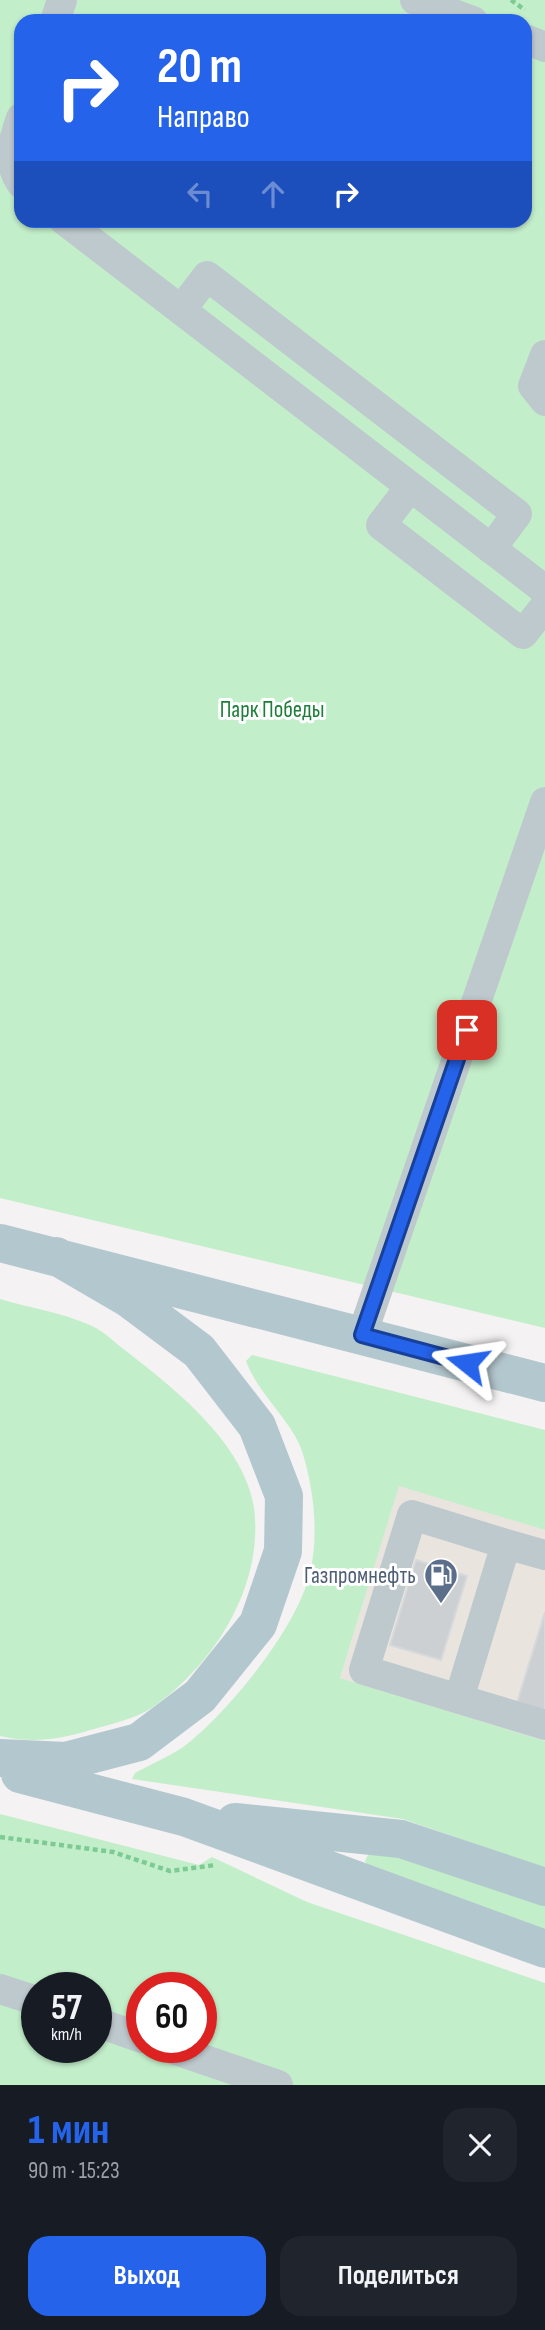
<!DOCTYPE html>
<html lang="ru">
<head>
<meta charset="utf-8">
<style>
  :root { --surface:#171b24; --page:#20242c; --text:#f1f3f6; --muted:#9ea1a6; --accent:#2563eb }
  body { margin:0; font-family:"Sofia Sans Condensed",sans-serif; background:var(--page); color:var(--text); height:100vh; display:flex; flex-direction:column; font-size:26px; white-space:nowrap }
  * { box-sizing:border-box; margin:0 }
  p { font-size:23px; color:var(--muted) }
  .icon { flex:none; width:38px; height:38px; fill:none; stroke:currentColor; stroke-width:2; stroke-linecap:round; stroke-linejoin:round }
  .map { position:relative; height:2085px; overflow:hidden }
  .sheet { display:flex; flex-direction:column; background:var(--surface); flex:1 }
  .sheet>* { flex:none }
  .guide { position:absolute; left:14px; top:14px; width:518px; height:214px; border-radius:21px; box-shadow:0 2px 5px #0004; background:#2563eb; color:#fff; overflow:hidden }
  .speed { position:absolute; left:21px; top:1972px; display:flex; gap:14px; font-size:35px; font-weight:700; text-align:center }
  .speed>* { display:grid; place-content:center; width:91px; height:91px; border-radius:50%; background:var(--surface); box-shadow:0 2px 5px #0004; line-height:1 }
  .speed small { font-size:18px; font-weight:400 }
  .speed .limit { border:10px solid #d22; background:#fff; color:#111 }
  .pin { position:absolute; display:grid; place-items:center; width:60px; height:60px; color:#fff; margin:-30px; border-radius:14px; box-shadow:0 4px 10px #0006 }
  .me { position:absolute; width:77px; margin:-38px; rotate:285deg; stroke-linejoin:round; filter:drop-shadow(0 0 5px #0008) }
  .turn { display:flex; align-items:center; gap:24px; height:147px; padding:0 28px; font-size:32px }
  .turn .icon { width:91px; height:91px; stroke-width:2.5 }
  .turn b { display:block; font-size:49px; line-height:60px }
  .lanes { display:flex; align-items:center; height:66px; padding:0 28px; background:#0003; justify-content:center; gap:35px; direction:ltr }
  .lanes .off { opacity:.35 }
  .round { display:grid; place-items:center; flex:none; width:74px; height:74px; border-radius:21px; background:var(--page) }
  .head { display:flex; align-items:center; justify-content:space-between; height:119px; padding:0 28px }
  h1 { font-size:42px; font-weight:700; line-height:52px; color:var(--accent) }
  .action { display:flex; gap:14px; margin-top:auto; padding:14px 28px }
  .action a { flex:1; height:80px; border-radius:21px; background:var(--accent); color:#fff; font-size:28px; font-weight:700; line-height:80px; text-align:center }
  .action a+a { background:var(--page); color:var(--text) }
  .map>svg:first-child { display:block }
  .commercial { fill:#eae4df }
  .green { fill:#c3eeca; fill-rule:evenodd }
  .building { fill:#ccd0d3; stroke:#d6d9dc; stroke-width:2 }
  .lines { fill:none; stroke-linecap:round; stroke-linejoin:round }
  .path { stroke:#7dcb93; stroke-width:4.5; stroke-dasharray:5 3.5; stroke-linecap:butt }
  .minor { stroke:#bec9cd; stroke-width:30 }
  .major { stroke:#b3c7ce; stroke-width:38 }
  .route-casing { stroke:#184099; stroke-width:18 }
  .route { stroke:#2563eb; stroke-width:12 }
  .labels { text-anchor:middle; stroke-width:6; stroke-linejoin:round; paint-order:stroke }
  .park-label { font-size:23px; fill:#1c7e38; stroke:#fff }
  .service-label { font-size:23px; fill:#4e5e75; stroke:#fff; text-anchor:end }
</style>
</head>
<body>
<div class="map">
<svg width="545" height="2085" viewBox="0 0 545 2085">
  <rect width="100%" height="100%" fill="#f4f2f2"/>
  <path class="commercial" d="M 399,1485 L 545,1530 L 545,1741 L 340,1678 Z"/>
  <path class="green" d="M 0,0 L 545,0 L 545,1328 L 0,1198 ZM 21,21 L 525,21 L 525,220 L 21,220 Z
    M 0,1299 C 30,1308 64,1313 92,1326 C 104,1331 115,1343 126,1351 C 174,1388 245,1444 254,1508 C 264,1585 215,1664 153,1707 C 137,1718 112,1724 94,1729 C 62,1739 33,1744 0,1736 Z
    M 252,1355 L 545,1430 L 545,1530 L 399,1486 L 340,1678 L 545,1741 L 545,1868 L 403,1819 L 132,1779 L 135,1773 C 151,1764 171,1756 186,1745 C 230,1710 297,1628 310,1573 C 319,1533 314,1490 302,1451 C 292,1421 258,1394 246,1361 Z
    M 0,1814 L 199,1865 L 212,1857 L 307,1902 L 545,1983 L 545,2085 L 0,2085 ZM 37,1988 L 96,1988 L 96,2048 L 37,2048 ZM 142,1988 L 201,1988 L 201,2048 L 142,2048 Z
    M 379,1850 L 545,1904 L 545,1929 L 368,1867 L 365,1861 L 369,1853 Z"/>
  <path class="building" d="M 416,1560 L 467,1576 L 441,1660 L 390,1645 Z
    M 545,1612 L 545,1715 L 516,1706 Z"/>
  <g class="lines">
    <path class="path" d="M 511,0 L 525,10
      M 0,1837 L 113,1852 L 170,1871 L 216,1865"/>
    <path class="minor" d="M 415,0 L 473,21
      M 55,21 L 62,0
      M 525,39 L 545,47
      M 21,118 C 13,141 6,161 21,183
      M 64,220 L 545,590
      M 181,310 L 207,276 L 517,514 L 491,549
      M 545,355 L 533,386 L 545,401
      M 410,487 L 381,525 L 523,634 L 545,606
      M 362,1335 L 545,802
      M 545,1555 L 506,1544 L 459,1699 L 545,1725
      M 459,1699 L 364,1670 L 412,1515 L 506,1544
      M 0,1989 L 37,2001
      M 96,2022 L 142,2038
      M 170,2048 L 278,2085"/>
    <path class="major" d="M 0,1243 L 545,1383
      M 0,1758 L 66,1761 L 139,1742 L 200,1696 L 258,1624 L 283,1551 L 284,1496 L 257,1426 L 199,1351 L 128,1298 L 56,1256
      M 20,1774 L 184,1817 L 545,1949
      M 235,1822 L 401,1839 L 545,1887"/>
  </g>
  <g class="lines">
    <g class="route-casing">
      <path id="route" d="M 467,1030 L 362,1335 L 467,1363"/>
    </g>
    <use href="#route" class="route"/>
  </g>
  <defs>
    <g id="fuel-pin" transform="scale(1.75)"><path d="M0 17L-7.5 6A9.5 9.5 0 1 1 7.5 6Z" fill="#5c6f8a" stroke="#fff"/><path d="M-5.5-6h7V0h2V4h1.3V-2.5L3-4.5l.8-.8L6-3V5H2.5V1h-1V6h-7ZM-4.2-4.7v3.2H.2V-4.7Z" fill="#fff"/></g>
  </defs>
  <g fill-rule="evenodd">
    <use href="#fuel-pin" x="441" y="1575"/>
  </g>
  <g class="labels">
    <g class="park-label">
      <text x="272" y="717">Парк Победы</text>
    </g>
    <g class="service-label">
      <text x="416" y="1583">Газпромнефть</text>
    </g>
  </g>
</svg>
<div class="speed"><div>57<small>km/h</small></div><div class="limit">60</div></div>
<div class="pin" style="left:467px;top:1030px;background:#d93025"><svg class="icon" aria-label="arrive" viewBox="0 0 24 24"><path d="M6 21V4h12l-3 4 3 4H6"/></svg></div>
<svg class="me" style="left:467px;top:1363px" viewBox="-20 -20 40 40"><path d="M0-17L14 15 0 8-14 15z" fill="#2563eb" stroke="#fff" stroke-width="4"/></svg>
<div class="guide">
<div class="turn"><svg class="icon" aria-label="right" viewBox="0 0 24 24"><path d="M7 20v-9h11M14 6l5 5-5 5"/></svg><div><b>20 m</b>Направо</div></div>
<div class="lanes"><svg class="icon off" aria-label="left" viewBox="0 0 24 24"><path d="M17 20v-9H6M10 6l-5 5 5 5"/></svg><svg class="icon off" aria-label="ahead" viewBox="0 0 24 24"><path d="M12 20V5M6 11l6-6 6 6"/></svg><svg class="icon" aria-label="right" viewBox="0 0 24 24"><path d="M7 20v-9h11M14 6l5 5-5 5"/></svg></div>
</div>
</div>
<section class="sheet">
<div class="head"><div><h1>1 мин</h1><p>90 m · 15:23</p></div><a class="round"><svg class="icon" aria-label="close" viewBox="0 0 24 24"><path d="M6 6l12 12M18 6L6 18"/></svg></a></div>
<div class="action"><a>Выход</a><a>Поделиться</a></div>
</section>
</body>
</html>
